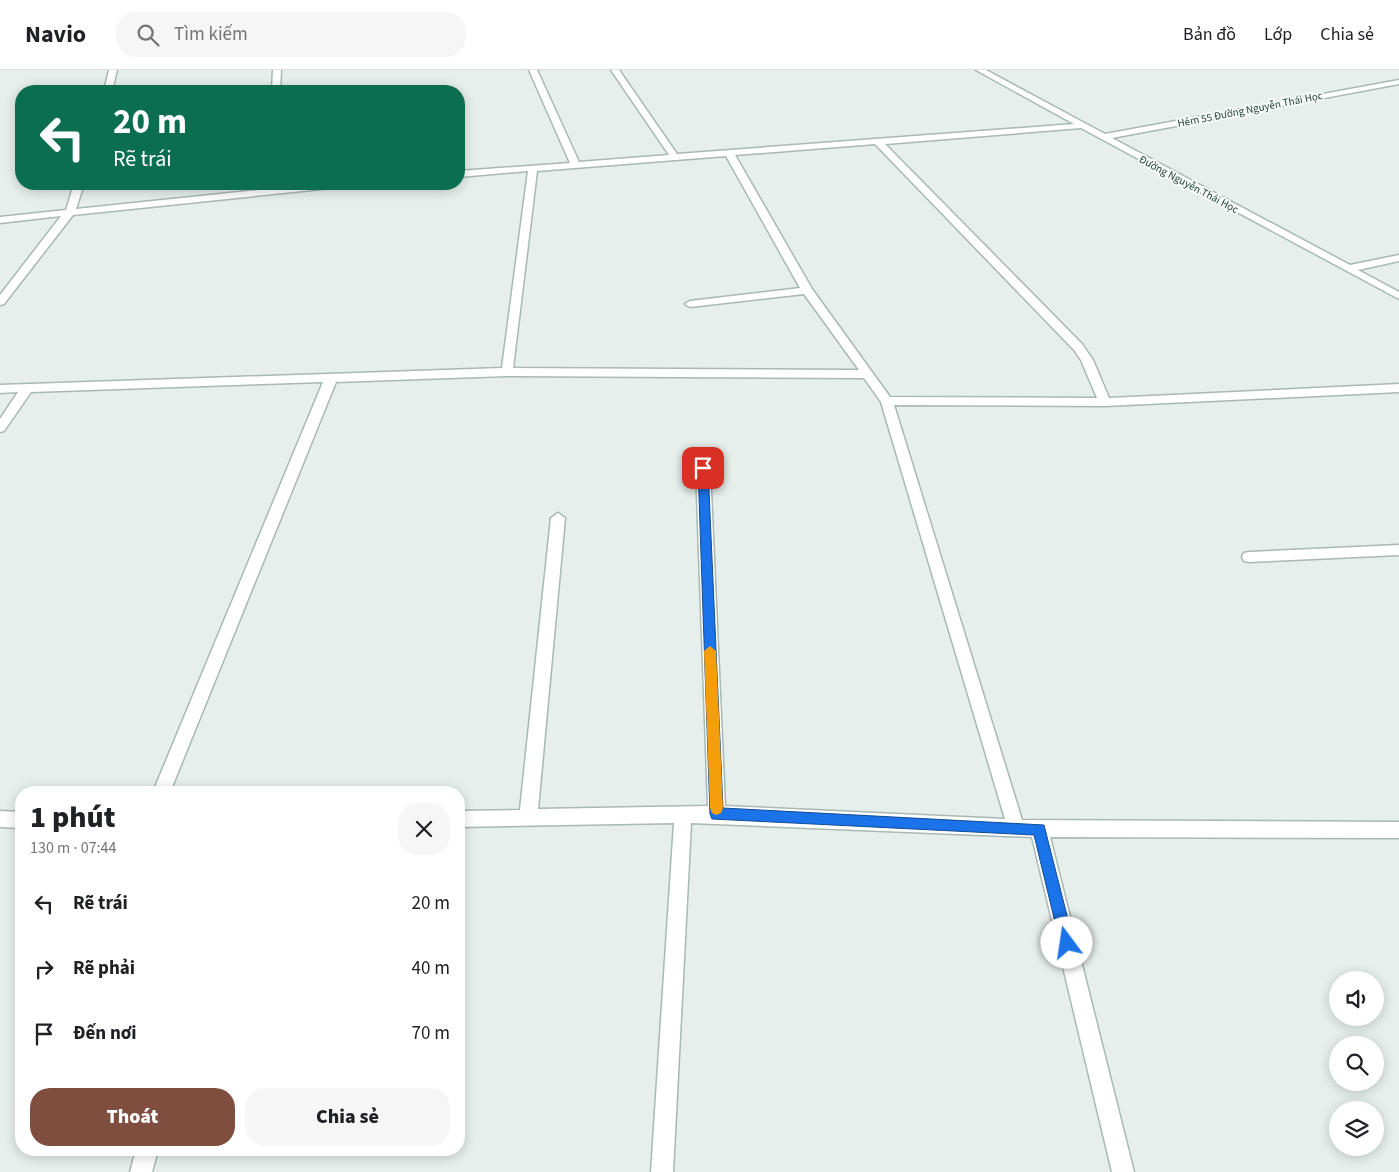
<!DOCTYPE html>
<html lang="vi">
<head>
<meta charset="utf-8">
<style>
  :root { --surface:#fff; --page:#f6f6f6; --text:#202124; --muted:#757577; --line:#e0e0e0; --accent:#7f4e3f }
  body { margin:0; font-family:"Source Sans 3",sans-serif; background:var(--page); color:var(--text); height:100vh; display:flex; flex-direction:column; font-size:19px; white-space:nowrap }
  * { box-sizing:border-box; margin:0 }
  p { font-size:16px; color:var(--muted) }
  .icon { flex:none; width:28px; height:28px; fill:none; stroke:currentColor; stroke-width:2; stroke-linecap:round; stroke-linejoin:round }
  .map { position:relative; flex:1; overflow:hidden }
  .drawer { position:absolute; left:15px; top:716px; width:450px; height:370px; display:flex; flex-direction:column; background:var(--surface); border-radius:20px; box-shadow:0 2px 12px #0003 }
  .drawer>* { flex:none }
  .guide { position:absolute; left:15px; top:15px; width:450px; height:105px; border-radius:20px; box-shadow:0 2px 12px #0003; background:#0b6e4f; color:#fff; overflow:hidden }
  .fabs { position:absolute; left:1329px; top:901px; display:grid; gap:10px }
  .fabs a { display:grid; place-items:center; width:55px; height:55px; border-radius:50%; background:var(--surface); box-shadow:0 2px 12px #0003; font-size:25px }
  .pin { position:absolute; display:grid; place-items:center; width:42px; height:42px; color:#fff; margin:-21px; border-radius:10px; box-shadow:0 2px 8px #0006 }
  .me { position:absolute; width:55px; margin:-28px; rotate:346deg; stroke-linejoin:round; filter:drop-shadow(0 0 4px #0008) }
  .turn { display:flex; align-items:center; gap:18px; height:105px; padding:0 15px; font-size:22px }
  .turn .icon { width:65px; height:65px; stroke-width:2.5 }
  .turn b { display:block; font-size:35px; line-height:42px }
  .round { display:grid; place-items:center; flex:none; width:52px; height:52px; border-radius:20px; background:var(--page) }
  .headline { display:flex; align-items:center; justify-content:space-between; height:85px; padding:0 15px }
  h1 { font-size:30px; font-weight:800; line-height:38px }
  .cta { display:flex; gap:10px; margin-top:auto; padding:10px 15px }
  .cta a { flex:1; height:58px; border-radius:20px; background:var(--accent); color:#fff; font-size:20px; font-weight:800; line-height:58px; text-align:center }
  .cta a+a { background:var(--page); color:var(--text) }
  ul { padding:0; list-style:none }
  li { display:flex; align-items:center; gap:15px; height:65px; padding:0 15px }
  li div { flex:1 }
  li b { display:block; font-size:19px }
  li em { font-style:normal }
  header { display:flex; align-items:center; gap:30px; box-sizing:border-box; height:70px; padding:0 25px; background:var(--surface); border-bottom:1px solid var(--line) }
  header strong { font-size:24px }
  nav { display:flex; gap:28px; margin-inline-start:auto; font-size:18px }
  .search { width:350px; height:45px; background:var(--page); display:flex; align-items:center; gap:12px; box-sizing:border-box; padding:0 18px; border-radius:20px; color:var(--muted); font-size:19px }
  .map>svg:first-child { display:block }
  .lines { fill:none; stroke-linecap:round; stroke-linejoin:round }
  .minor-casing { stroke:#a8b8b2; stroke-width:3 }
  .minor { fill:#fff; fill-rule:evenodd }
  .route { fill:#1a73e8; stroke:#114b97 }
  .slow { fill:#f59e0b }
  .labels { text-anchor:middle; stroke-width:4; stroke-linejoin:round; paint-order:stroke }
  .far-street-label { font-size:11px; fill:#24423a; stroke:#f7fbf9 }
</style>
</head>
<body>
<header>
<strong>Navio</strong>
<div class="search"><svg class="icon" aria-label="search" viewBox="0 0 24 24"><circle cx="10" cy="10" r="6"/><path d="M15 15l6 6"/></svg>Tìm kiếm</div>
<nav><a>Bản đồ</a><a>Lớp</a><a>Chia sẻ</a></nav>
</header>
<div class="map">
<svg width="1399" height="1102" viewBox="0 0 1399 1102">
  <rect width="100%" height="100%" fill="#e6efeb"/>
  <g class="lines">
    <g class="minor-casing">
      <path id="minor" d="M 109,0 L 117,0 L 112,21 L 104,21 Z
        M 273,0 L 281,0 L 280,21 L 272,21 Z
        M 529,0 L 537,0 L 579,92 L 669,85 L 611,0 L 619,0 L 677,84 L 1074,54 L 976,0 L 986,0 L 1105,64 L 1399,10 L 1399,14 L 1112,68 L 1350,195 L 1399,185 L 1399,191 L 1358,200 L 1399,222 L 1399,229 L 1081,58 L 885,74 L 1082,274 L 1093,290 L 1109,328 L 1399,314 L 1399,322 L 1105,336 L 894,335 L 1022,750 L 1399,752 L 1399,768 L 1050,767 L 1134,1102 L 1112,1102 L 1032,767 L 691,753 L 673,1102 L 651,1102 L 674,753 L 459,757 L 459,741 L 520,740 L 551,448 L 558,443 L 565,448 L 538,739 L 708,736 L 696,398 L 703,393 L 710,398 L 725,736 L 1005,749 L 881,332 L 864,308 L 507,306 L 336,312 L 170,722 L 153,722 L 323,312 L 31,322 L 4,361 L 0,362 L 0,349 L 18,322 L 0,323 L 0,315 L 502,298 L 528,101 L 459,107 L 459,101 L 570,93 ZM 875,74 L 1074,280 L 1081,290 L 1097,328 L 890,327 L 812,219 L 735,85 ZM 726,86 L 800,218 L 690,231 L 685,234 L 690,237 L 804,224 L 859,300 L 513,298 L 537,101 Z
        M 74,114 L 84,114 L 76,139 L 317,114 L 346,114 L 341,117 L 73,145 L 4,234 L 0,235 L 0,225 L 61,146 L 0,153 L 0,147 L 66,140 Z
        M 1399,475 L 1399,485 L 1249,492 L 1244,491 L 1242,487 L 1244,483 L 1249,482 Z
        M 0,741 L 21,742 L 21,758 L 0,757 Z
        M 136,1080 L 158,1080 L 152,1102 L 130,1102 Z"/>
    </g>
    <use href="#minor" class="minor"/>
  </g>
  <path class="route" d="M 703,394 L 708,398 L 723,738 L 1044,755 L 1074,873 L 1072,879 L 1067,881 L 1062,879 L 1060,873 L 1034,765 L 712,749 L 710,744 L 698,398 Z"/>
  <path class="slow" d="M 710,576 L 716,581 L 723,738 L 721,743 L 716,745 L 712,743 L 710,738 L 704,581 Z"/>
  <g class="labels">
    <g class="far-street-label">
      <text transform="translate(1250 39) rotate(-11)" y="4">Hẻm 55 Đường Nguyễn Thái Học</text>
      <text transform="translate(1189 114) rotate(28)" y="4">Đường Nguyễn Thái Học</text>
    </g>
  </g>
</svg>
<div class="fabs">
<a><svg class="icon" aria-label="sound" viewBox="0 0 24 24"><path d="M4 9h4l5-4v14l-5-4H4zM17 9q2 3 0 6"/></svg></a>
<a><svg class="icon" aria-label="search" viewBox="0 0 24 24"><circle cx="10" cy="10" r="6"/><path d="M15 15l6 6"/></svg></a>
<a><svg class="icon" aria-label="layers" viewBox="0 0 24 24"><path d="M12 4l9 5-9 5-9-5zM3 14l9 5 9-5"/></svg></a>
</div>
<div class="pin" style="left:703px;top:398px;background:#d93025"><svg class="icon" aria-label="arrive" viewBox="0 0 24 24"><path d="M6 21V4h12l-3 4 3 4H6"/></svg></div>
<svg class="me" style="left:1067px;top:873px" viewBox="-20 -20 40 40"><circle r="19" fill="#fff"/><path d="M0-13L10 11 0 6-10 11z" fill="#1a73e8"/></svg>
<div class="guide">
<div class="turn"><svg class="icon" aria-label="left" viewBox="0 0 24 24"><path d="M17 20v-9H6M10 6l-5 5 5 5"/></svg><div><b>20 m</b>Rẽ trái</div></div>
</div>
<section class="drawer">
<div class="headline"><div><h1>1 phút</h1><p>130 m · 07:44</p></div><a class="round"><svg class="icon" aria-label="close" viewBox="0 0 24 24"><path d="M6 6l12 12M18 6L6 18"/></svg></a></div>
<ul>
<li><svg class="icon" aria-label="left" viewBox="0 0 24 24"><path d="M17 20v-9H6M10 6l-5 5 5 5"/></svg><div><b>Rẽ trái</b></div><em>20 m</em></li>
<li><svg class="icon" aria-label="right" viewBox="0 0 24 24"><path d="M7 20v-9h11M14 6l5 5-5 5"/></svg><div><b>Rẽ phải</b></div><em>40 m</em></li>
<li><svg class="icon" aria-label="arrive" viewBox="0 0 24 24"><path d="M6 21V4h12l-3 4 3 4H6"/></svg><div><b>Đến nơi</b></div><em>70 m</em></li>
</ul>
<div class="cta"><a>Thoát</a><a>Chia sẻ</a></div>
</section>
</div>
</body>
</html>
